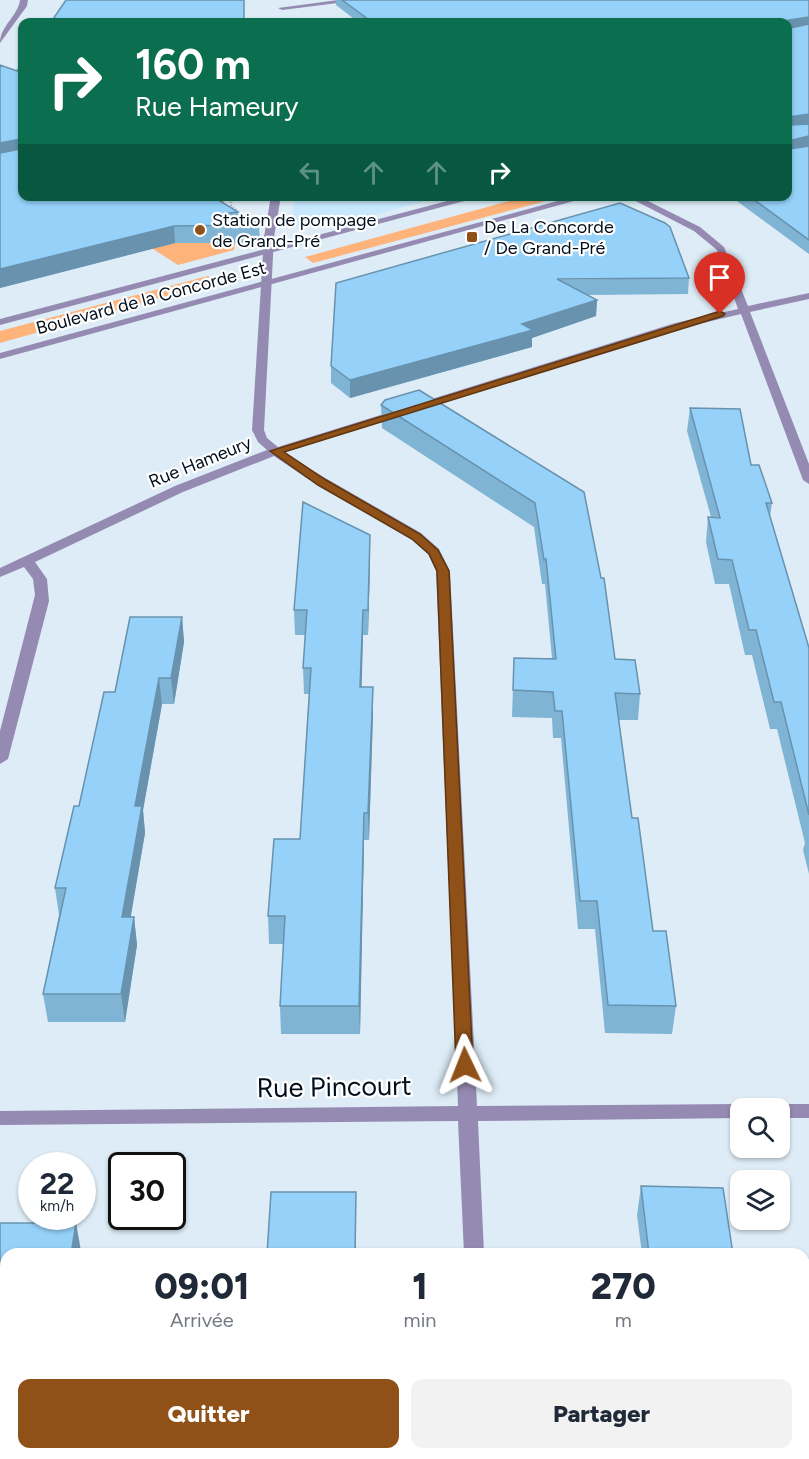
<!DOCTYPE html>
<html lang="fr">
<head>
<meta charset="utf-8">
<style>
  :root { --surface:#fff; --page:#f2f2f3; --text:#1f2937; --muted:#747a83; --accent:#905118 }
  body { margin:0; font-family:Figtree,sans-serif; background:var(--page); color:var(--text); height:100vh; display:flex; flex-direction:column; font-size:22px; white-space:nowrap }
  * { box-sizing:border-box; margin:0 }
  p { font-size:20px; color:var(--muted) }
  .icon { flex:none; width:33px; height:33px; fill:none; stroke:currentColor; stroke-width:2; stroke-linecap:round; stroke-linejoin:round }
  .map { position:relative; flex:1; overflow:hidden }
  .panel { position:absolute; left:0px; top:1248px; width:810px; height:212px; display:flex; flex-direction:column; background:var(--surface); border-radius:18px 18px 0 0; box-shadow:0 2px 4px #0004 }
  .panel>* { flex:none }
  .guide { position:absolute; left:18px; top:18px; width:774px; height:183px; border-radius:12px; box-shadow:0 2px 4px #0004; background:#0b6e4f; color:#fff; overflow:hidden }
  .controls { position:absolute; left:730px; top:1098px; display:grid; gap:12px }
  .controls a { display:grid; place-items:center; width:60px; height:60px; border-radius:12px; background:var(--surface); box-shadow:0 2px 4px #0004; font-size:30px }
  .speed { position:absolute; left:18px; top:1152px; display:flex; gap:12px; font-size:30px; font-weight:700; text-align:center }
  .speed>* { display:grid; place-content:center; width:78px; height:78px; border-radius:50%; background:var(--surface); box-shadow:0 2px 4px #0004; line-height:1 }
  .speed small { font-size:15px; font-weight:400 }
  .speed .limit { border:3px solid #111; border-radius:9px; background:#fff; color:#111 }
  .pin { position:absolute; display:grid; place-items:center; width:51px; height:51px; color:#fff; margin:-62px -26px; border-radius:50% 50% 50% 0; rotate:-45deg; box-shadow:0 0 6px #0007 }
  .pin .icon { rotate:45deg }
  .me { position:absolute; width:66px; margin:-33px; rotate:358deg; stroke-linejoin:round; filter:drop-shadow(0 0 4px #0008) }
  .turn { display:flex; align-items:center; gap:21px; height:126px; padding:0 18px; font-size:27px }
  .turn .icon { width:78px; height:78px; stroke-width:2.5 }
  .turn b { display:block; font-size:42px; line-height:51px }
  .lanes { display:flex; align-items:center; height:57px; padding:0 18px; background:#0003; justify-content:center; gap:30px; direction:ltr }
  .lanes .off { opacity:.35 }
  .eta { display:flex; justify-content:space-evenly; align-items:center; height:102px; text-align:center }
  .eta b { font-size:36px; font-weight:800; line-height:42px }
  .primary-button { display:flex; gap:12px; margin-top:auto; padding:12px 18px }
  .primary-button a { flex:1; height:69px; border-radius:12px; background:var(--accent); color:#fff; font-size:24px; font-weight:800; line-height:69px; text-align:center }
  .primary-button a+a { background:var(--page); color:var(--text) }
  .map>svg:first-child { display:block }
  .built { fill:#c7e8fd }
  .green { fill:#feb37b }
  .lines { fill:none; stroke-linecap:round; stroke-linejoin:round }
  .path { stroke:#99a8b3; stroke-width:2; stroke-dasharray:1 2; stroke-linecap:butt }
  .minor { fill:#958bb2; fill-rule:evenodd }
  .tertiary { fill:#958bb2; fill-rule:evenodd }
  .wall { fill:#80b4d5 }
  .shaded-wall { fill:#6892ae }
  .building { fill:#95d1f8; stroke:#6892ae; stroke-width:1.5 }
  .route { fill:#905118; stroke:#5e3510; stroke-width:1.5 }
  .poi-dot { fill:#905118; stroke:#fff; stroke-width:2 }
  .labels { text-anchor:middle; stroke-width:4.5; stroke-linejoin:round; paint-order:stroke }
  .far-poi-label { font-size:18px; fill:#000f1d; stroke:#fff; text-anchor:start }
  .far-street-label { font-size:18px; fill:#000f1d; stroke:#fff }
  .near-street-label { font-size:27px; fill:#000f1d; stroke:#fff }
</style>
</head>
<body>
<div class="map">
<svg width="809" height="1459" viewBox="0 0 809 1459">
  <rect width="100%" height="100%" fill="#ddecf6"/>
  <path class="built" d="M 412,196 L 422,202 L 340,224 L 336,221 L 320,224 L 324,228 L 320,228 L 291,226 L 295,197 Z"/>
  <path class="green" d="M 174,197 L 224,197 L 224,204 L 239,218 L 234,250 L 178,265 L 100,215 Z
    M 524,197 L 561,197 L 313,263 L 305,257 Z
    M 208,276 L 216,282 L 0,343 L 0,331 Z"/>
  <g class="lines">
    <path class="path" d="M 230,196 L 231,205 L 243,217"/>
    <path class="minor" d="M 20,0 L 28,0 L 27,6 L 0,43 C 0,26 18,16 20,0 Z
      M 338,0 L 362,0 L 282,10 L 278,8 Z
      M 271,196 L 281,196 L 274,237 L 264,430 L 267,438 L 278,447 L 675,323 L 738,309 L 717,250 L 694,231 L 626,196 L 638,196 L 700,227 L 724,247 L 748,306 L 809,293 L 809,299 L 750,312 L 809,464 L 809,484 L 803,480 L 741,314 L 682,328 L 285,452 L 313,471 L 421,533 L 439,549 L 450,571 L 477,1106 L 741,1104 L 749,1108 L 741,1108 L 741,1118 L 478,1121 L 484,1254 L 464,1254 L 458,1121 L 0,1125 L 0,1111 L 458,1106 L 436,571 L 428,554 L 411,539 L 305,477 L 274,456 L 183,492 L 35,562 L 47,579 L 49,601 L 8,759 L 0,764 L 0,731 L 35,595 L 33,579 L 24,567 L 0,577 L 0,568 L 175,486 L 267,450 L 258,442 L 252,430 L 264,237 Z
      M 780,1104 L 809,1104 L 809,1118 L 780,1118 L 780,1108 L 772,1108 Z
      M 473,1454 L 495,1454 L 496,1459 L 474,1459 Z"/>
    <path class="tertiary" d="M 466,196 L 483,196 L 0,325 L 0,319 Z
      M 576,196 L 592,196 L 0,359 L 0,353 Z"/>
  </g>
  <path class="wall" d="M 336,0 L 809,0 L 809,254 L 730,196 L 788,196 L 788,22 L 358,22 L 336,5 Z
    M 0,65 L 22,196 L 238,212 L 239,222 L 259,225 L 260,243 L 175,243 L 0,288 Z
    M 333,196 L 384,196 L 377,199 L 333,199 Z
    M 689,278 L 688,294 L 588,295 L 597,300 L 596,316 L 532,338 L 532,347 L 350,398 L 331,383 L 331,366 L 336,283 Z
    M 381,405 L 584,492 L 615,659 L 640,694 L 638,720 L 619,720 L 632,818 L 653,931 L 676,1006 L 672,1034 L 605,1033 L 595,929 L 578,929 L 561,738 L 553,738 L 552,718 L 512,717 L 514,658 L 552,658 L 545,584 L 542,584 L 534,527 L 382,428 Z
    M 690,408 L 751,465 L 772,503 L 770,517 L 809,648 L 809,874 L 803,850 L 805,843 L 777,729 L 770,729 L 752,655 L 745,655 L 729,584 L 715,584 L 706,542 L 708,517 L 711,517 L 687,431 Z
    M 370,560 L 368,635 L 363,635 L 361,687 L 373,713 L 369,840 L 364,840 L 360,1034 L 281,1034 L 280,1006 L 284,944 L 269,944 L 268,916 L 300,839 L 309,694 L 304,694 L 303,668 L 305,635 L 295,635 L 294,610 Z
    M 182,617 L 184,642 L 174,704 L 162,704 L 143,810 L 145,833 L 130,917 L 134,917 L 137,945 L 125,1022 L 48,1022 L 43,994 L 59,915 L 55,888 L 79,806 Z
    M 641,1186 L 733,1254 L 642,1254 L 637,1215 Z
    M 0,1223 L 81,1251 L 6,1254 L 6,1360 L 0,1360 Z
    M 664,1454 L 774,1454 L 775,1459 L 665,1459 Z"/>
  <path class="shaded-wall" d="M 809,17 L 809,28 L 788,30 L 788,20 Z
    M 809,114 L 809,125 L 788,129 L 788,122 L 789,117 Z
    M 809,136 L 809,148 L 788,153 L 788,141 Z
    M 21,139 L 22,148 L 0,160 L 0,143 Z
    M 219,214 L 219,225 L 213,226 L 213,218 Z
    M 174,226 L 175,243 L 0,288 L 0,269 Z
    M 597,300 L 596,316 L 532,338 L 532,347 L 350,398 L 350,380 Z
    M 370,535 L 370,560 L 368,635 L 368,610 Z
    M 363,610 L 363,635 L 361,713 L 360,687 Z
    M 182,617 L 184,642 L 174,704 L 171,678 Z
    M 159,678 L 162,704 L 143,810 L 145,833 L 126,945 L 122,917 L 135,806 Z
    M 373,687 L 373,713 L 369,840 L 368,813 Z
    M 364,813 L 364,840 L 360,1034 L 359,1006 Z
    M 134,917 L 137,945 L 125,1022 L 121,994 Z
    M 356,1192 L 356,1254 L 355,1254 Z
    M 76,1223 L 81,1251 L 80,1254 L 71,1254 Z
    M 33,1454 L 44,1454 L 43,1459 L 32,1459 Z"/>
  <path class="building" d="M 66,0 L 244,0 L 244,22 L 51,22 Z
    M 342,0 L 809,0 L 809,17 L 788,20 L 790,28 L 809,24 L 809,114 L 789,117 L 788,122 L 788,22 L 372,22 Z
    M 22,63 L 22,196 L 212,196 L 238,212 L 219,214 L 213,218 L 214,220 L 220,224 L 253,221 L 259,225 L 174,226 L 0,269 L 0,153 L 20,149 L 21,139 L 0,143 L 0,65 L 17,71 Z
    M 788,123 L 790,125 L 809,124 L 809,136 L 788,141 Z
    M 788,142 L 790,149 L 809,146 L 809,240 L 749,196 L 788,196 L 788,163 L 789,162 L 788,161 Z
    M 620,203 L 665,223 L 670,227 L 689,278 L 557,279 L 597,300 L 522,324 L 533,330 L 350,380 L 331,366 L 336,283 Z
    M 419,390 L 584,492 L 601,578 L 604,578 L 615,659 L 635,660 L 640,694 L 615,693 L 632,818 L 638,818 L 653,931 L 666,931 L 676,1006 L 608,1005 L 597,901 L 580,901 L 562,711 L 555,711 L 553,692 L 513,690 L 514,658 L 556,659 L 546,559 L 544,560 L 535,503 L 381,405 L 385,400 Z
    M 690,408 L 740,409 L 751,465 L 759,465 L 772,503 L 766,503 L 809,648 L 809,815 L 781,702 L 774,702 L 756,630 L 749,630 L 732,560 L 718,559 L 708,517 L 720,518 Z
    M 303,502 L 370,535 L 368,610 L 363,610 L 360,687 L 373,687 L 368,813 L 364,813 L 359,1006 L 280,1006 L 285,916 L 268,916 L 274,839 L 300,839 L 311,668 L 303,668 L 307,610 L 294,610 Z
    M 130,617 L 182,617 L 171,678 L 159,678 L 135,806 L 142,806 L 122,917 L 134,917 L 121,994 L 43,994 L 66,888 L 55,888 L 74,806 L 79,806 L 104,692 L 115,692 Z
    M 641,1186 L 723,1188 L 733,1254 L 649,1254 Z
    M 271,1192 L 356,1192 L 355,1254 L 267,1254 Z
    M 0,1223 L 76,1223 L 71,1254 L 6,1254 L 6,1331 L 0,1331 Z
    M 0,1426 L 6,1426 L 6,1454 L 33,1454 L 32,1459 L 0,1459 Z
    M 266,1454 L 351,1454 L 351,1459 L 266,1459 Z
    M 672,1454 L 774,1454 L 775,1459 L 673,1459 Z"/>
  <path class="route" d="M 720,311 L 725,314 L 723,316 L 284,452 L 326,480 L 420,534 L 438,550 L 449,571 L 473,1065 L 471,1069 L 459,1069 L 456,1065 L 437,571 L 429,554 L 412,539 L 318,485 L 270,451 Z"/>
  <g class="poi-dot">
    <circle cx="200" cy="230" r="6"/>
    <rect x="466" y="231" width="12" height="12" rx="3"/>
  </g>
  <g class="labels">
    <g class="far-poi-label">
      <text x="212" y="226">Station de pompage<tspan x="212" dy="21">de Grand-Pré</tspan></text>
      <text x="484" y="233">De La Concorde<tspan x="484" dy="21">/ De Grand-Pré</tspan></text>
    </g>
    <g class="far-street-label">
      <text transform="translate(151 298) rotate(-15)" y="6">Boulevard de la Concorde Est</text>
      <text transform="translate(200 462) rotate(-22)" y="6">Rue Hameury</text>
    </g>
    <g class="near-street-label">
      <text transform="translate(334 1087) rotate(-1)" y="9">Rue Pincourt</text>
    </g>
  </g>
</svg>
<div class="controls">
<a><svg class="icon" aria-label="search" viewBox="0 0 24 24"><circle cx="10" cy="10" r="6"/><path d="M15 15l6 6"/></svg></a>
<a><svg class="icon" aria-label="layers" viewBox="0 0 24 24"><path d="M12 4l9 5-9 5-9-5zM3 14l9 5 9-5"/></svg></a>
</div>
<div class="speed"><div>22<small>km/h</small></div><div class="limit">30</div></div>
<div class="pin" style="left:720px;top:314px;background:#d93025"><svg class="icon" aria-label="arrive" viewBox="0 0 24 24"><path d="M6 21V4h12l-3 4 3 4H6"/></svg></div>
<svg class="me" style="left:465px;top:1065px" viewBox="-20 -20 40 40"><path d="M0-17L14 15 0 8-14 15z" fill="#905118" stroke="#fff" stroke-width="4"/></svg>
<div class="guide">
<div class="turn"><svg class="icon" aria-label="right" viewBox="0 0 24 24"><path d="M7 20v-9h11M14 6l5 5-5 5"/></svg><div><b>160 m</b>Rue Hameury</div></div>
<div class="lanes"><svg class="icon off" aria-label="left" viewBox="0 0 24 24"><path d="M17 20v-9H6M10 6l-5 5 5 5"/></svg><svg class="icon off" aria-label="ahead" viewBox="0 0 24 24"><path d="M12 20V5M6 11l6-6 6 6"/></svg><svg class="icon off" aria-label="ahead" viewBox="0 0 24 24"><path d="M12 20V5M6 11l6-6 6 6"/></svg><svg class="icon" aria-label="right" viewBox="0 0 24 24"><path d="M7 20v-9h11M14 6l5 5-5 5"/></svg></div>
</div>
<section class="panel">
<div class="eta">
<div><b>09:01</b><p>Arrivée</p></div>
<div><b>1</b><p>min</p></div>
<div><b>270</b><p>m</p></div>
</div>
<div class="primary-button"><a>Quitter</a><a>Partager</a></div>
</section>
</div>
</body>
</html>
